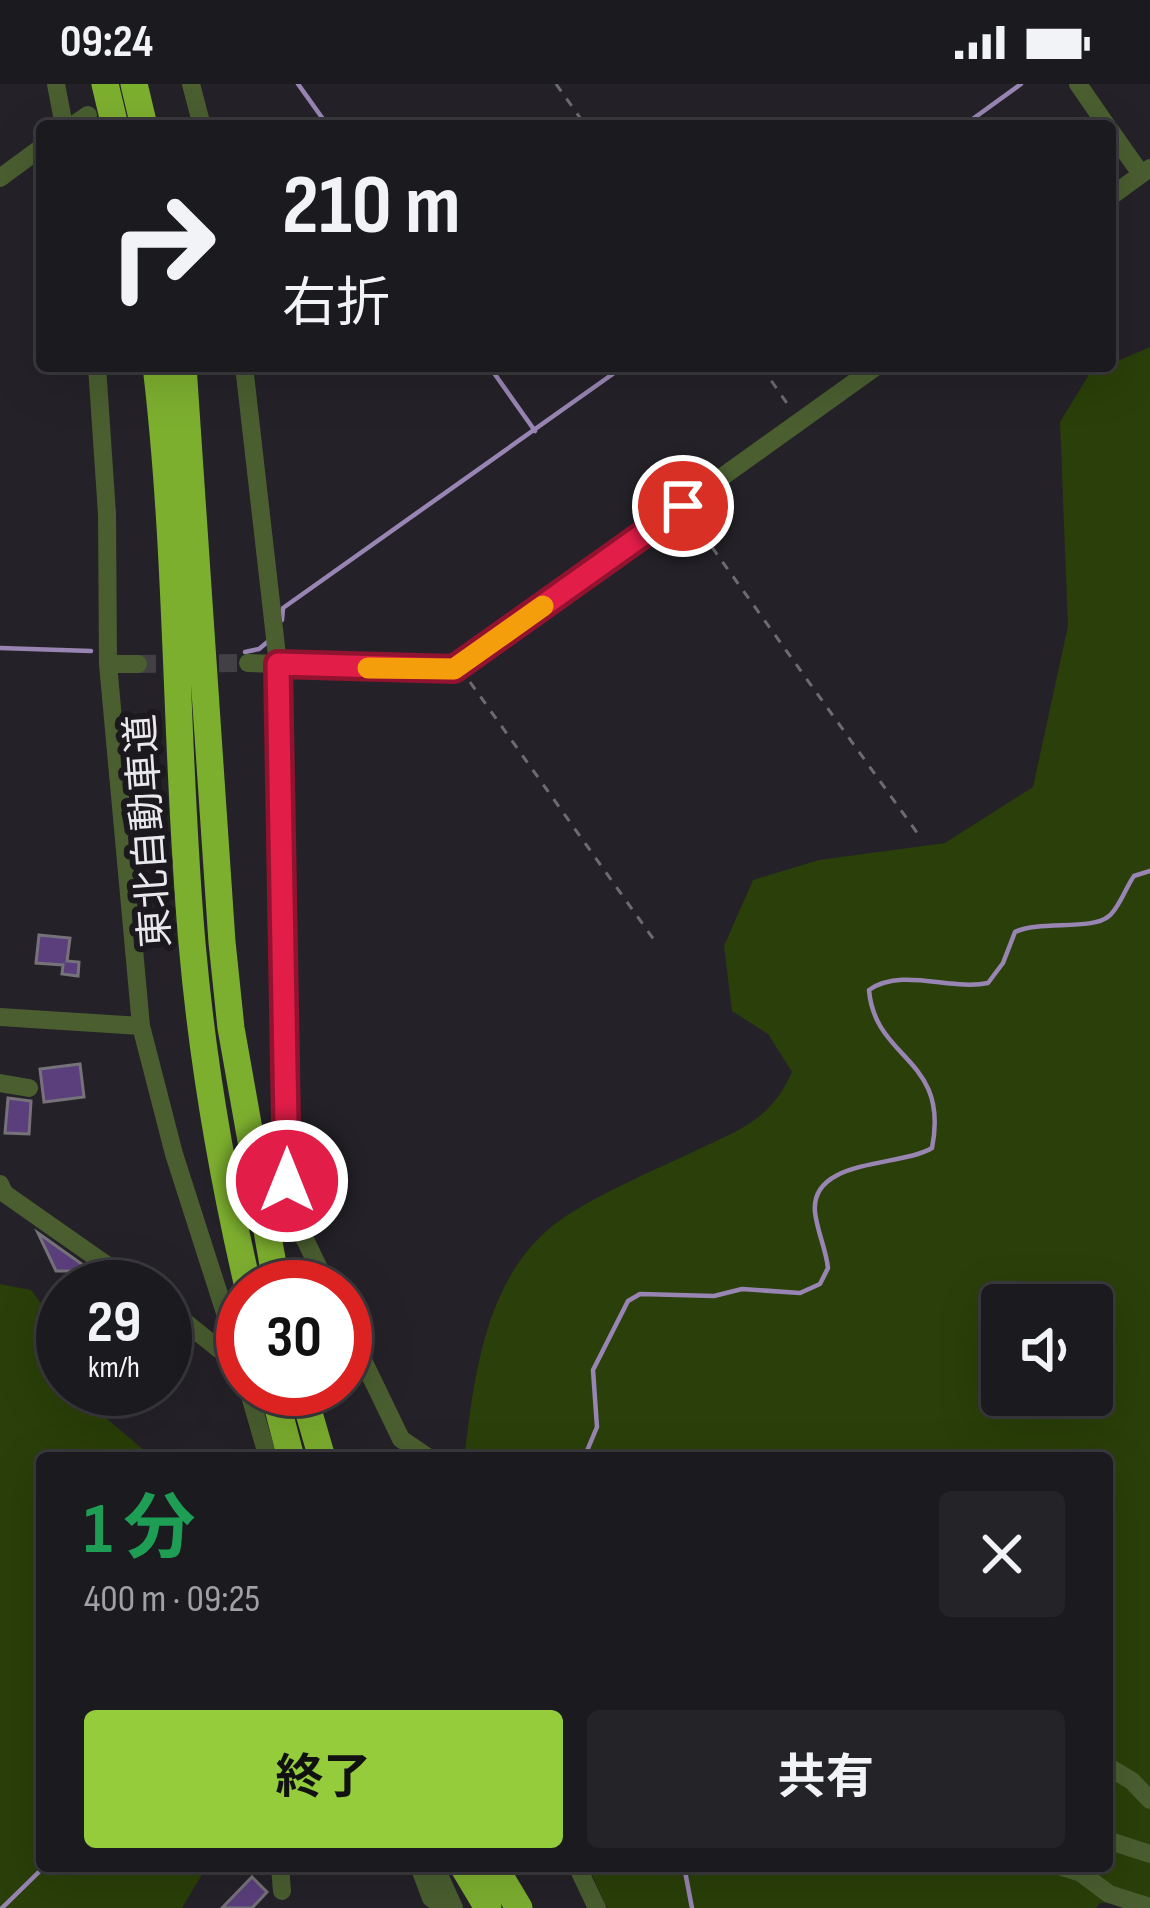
<!DOCTYPE html>
<html lang="ja">
<head>
<meta charset="utf-8">
<style>
  :root { --surface:#1b1a1e; --page:#242327; --text:#f1f3f6; --muted:#a0a1a4; --line:#39383c; --accent:#94cc3c }
  body { margin:0; font-family:"Sofia Sans Condensed","Noto Sans JP",sans-serif; background:var(--page); color:var(--text); height:100vh; display:flex; flex-direction:column; font-size:45px; white-space:nowrap }
  * { box-sizing:border-box; margin:0 }
  p { font-size:39px; color:var(--muted) }
  .icon { flex:none; width:66px; height:66px; fill:none; stroke:currentColor; stroke-width:2; stroke-linecap:round; stroke-linejoin:round }
  .map { position:relative; flex:1; overflow:hidden }
  .details { position:absolute; left:36px; top:1368px; width:1077px; height:420px; display:flex; flex-direction:column; background:var(--surface); border-radius:12px; box-shadow:0 12px 48px #0002,0 0 0 3px var(--line) }
  .details>* { flex:none }
  .hud { position:absolute; left:36px; top:36px; width:1080px; height:252px; border-radius:12px; box-shadow:0 12px 48px #0002,0 0 0 3px var(--line); background:#1b1a1e; color:var(--text); overflow:hidden }
  .tools { position:absolute; left:981px; top:1200px; display:grid; gap:24px }
  .tools a { display:grid; place-items:center; width:132px; height:132px; border-radius:12px; background:var(--surface); box-shadow:0 12px 48px #0002,0 0 0 3px var(--line); font-size:60px }
  .speed { position:absolute; left:36px; top:1176px; display:flex; gap:24px; font-size:60px; font-weight:700; text-align:center }
  .speed>* { display:grid; place-content:center; width:156px; height:156px; border-radius:50%; background:var(--surface); box-shadow:0 12px 48px #0002,0 0 0 3px var(--line); line-height:1 }
  .speed small { font-size:30px; font-weight:400 }
  .speed .limit { border:18px solid #d22; background:#fff; color:#111 }
  .pin { position:absolute; display:grid; place-items:center; width:102px; height:102px; color:#fff; margin:-51px; border:6px solid #fff; border-radius:50%; box-shadow:0 3px 12px #0007 }
  .me { position:absolute; width:132px; margin:-66px; rotate:0deg; stroke-linejoin:round; filter:drop-shadow(0 0 9px #0008) }
  .turn { display:flex; align-items:center; gap:42px; height:252px; padding:0 48px; font-size:54px }
  .turn .icon { width:156px; height:156px; stroke-width:2.5 }
  .turn b { display:block; font-size:84px; line-height:102px }
  .round { display:grid; place-items:center; flex:none; width:126px; height:126px; border-radius:12px; background:var(--page) }
  .summary { display:flex; align-items:center; justify-content:space-between; height:204px; padding:0 48px }
  h1 { font-size:72px; font-weight:700; line-height:90px; color:#1e9e55 }
  .primary-button { display:flex; gap:24px; margin-top:auto; padding:24px 48px }
  .primary-button a { flex:1; height:138px; border-radius:12px; background:var(--accent); color:#111; font-size:48px; font-weight:700; line-height:138px; text-align:center }
  .primary-button a+a { background:var(--page); color:var(--text) }
  .status { display:flex; justify-content:space-between; align-items:center; height:84px; padding:0 60px; background:var(--surface); direction:ltr }
  .status svg { height:33px; fill:currentColor }
  .map>svg:first-child { display:block }
  .green { fill:#2a3f09; fill-rule:evenodd }
  .lines { fill:none; stroke-linecap:round; stroke-linejoin:round }
  .stream { stroke:#9885b3; stroke-width:4.5 }
  .building { fill:#5b3f7d; stroke:#757279; stroke-width:3 }
  .minor-tunnel { stroke:#424045; stroke-width:18; stroke-dasharray:18 9; stroke-linecap:butt }
  .path { stroke:#6c6b70; stroke-width:3; stroke-dasharray:9 9; stroke-linecap:butt }
  .minor { stroke:#4a5e30; stroke-width:18 }
  .highway { stroke:#7daf2f; stroke-width:27 }
  .route-casing { stroke:#92132f; stroke-width:30 }
  .route { stroke:#e11d48; stroke-width:21 }
  .slow { stroke:#f59e0b; stroke-width:21 }
  .labels { text-anchor:middle; stroke-width:12; stroke-linejoin:round; paint-order:stroke }
  .street-label { font-size:39px; fill:#e9e8ec; stroke:#1b191e }
</style>
</head>
<body>
<div class="status"><b>09:24</b><svg viewBox="0 0 49 12"><path d="M0 12V9h3v3zM5 12V6h3v6zM10 12V3h3v9zM15 12V0h3v12zM26 1h20v11H26zM47 4h2v5h-2z"/></svg></div>
<div class="map">
<svg width="1150" height="1824" viewBox="0 0 1150 1824">
  <rect width="100%" height="100%" fill="#242228"/>
  <path class="green" d="M 1150,263 L 1150,1814 L 1100,1819 L 1096,1824 L 607,1824 L 588,1782 L 1107,1782 L 1107,1374 L 466,1374 L 465,1369 C 474,1291 486,1197 551,1143 C 584,1116 657,1085 697,1066 C 742,1045 771,1035 792,988 L 768,950 L 732,927 L 724,862 L 753,796 L 819,776 L 945,759 L 1033,703 L 1068,542 L 1060,338 L 1090,289 ZM 1002,1221 L 1092,1221 L 1092,1311 L 1002,1311 Z
    M 0,1200 L 31,1206 L 63,1249 L 63,1305 L 94,1305 L 106,1334 L 153,1374 L 42,1374 L 42,1782 L 207,1782 L 182,1824 L 0,1824 Z"/>
  <g class="lines">
    <path class="stream" d="M 298,0 L 328,42
      M 963,42 L 1021,0
      M 489,282 L 535,347
      M 282,536 L 283,524 L 624,282
      M 0,564 L 91,567
      M 245,568 L 259,565 L 271,555
      M 584,1374 L 597,1343 L 593,1286 L 628,1217 L 640,1210 L 714,1212 L 742,1205 L 800,1209 L 820,1200 L 828,1184 C 826,1165 817,1147 815,1128 C 810,1074 901,1083 932,1064 C 950,973 875,977 869,906 C 902,883 951,907 988,899 L 1003,879 L 1015,848 C 1040,836 1092,847 1109,832 C 1119,824 1126,803 1134,792 L 1150,787
      M 684,1782 L 692,1824
      M 2,1824 L 45,1782"/>
  </g>
  <path class="building" d="M 39,851 L 70,854 L 67,877 L 79,878 L 78,892 L 62,890 L 63,881 L 36,879 Z
    M 80,980 L 84,1013 L 44,1018 L 40,985 Z
    M 8,1014 L 31,1017 L 29,1050 L 5,1049 Z
    M 38,1149 L 114,1203 L 80,1203 L 78,1187 L 56,1187 Z
    M 252,1793 L 267,1808 L 252,1824 L 222,1824 Z"/>
  <g class="lines">
    <path class="minor-tunnel" d="M 138,580 L 248,579"/>
    <path class="path" d="M 556,0 L 586,42
      M 761,282 L 791,325
      M 691,434 L 918,750
      M 470,598 L 657,860"/>
    <path class="minor" d="M 56,0 L 64,42
      M 191,0 L 202,42
      M 1078,0 L 1107,42
      M 72,42 L 88,31
      M 1110,46 L 1141,90
      M 0,94 L 42,63
      M 1110,113 L 1150,84
      M 97,282 L 107,430 L 108,580 L 141,942 L 174,1070 L 243,1285
      M 244,282 L 278,580 L 287,1097 L 298,1141 L 328,1203
      M 248,579 L 454,585 L 877,282
      M 108,580 L 138,580
      M 0,933 L 141,942
      M 0,999 L 29,1004
      M 0,1100 L 4,1109 L 138,1203
      M 165,1222 L 220,1266 L 239,1268
      M 345,1239 L 401,1355 L 429,1374
      M 248,1305 L 268,1374
      M 1107,1682 L 1132,1697 L 1150,1716
      M 1107,1756 L 1150,1770
      M 280,1782 L 282,1807
      M 419,1782 L 431,1814 L 446,1824
      M 435,1782 L 454,1824
      M 577,1782 L 597,1824
      M 1059,1782 L 1081,1789 L 1109,1810 L 1150,1823"/>
    <path class="highway" d="M 105,0 L 115,42
      M 134,0 L 144,42
      M 156,282 C 179,473 175,667 192,859 C 202,974 222,1091 248,1203
      M 183,282 L 222,858 L 231,944 L 277,1203
      M 273,1305 L 291,1374
      M 302,1305 L 322,1374
      M 463,1782 L 488,1824
      M 494,1782 L 519,1824"/>
  </g>
  <g class="lines">
    <g class="route-casing">
      <path id="route" d="M 287,1097 L 278,580 L 454,585 L 683,422"/>
    </g>
    <use href="#route" class="route"/>
    <path class="slow" d="M 368,584 L 454,585 L 543,522"/>
  </g>
  <g class="labels">
    <g class="street-label">
      <text transform="translate(147 747) rotate(-94)" y="14">東北自動車道</text>
    </g>
  </g>
</svg>
<div class="tools">
<a><svg class="icon" aria-label="sound" viewBox="0 0 24 24"><path d="M4 9h4l5-4v14l-5-4H4zM17 9q2 3 0 6"/></svg></a>
</div>
<div class="speed"><div>29<small>km/h</small></div><div class="limit">30</div></div>
<div class="pin" style="left:683px;top:422px;background:#d93025"><svg class="icon" aria-label="arrive" viewBox="0 0 24 24"><path d="M6 21V4h12l-3 4 3 4H6"/></svg></div>
<svg class="me" style="left:287px;top:1097px" viewBox="-20 -20 40 40"><circle r="17" fill="#e11d48" stroke="#fff" stroke-width="3"/><path d="M0-11L8 9 0 5-8 9z" fill="#fff"/></svg>
<div class="hud">
<div class="turn"><svg class="icon" aria-label="right" viewBox="0 0 24 24"><path d="M7 20v-9h11M14 6l5 5-5 5"/></svg><div><b>210 m</b>右折</div></div>
</div>
<section class="details">
<div class="summary"><div><h1>1 分</h1><p>400 m · 09:25</p></div><a class="round"><svg class="icon" aria-label="close" viewBox="0 0 24 24"><path d="M6 6l12 12M18 6L6 18"/></svg></a></div>
<div class="primary-button"><a>終了</a><a>共有</a></div>
</section>
</div>
</body>
</html>
